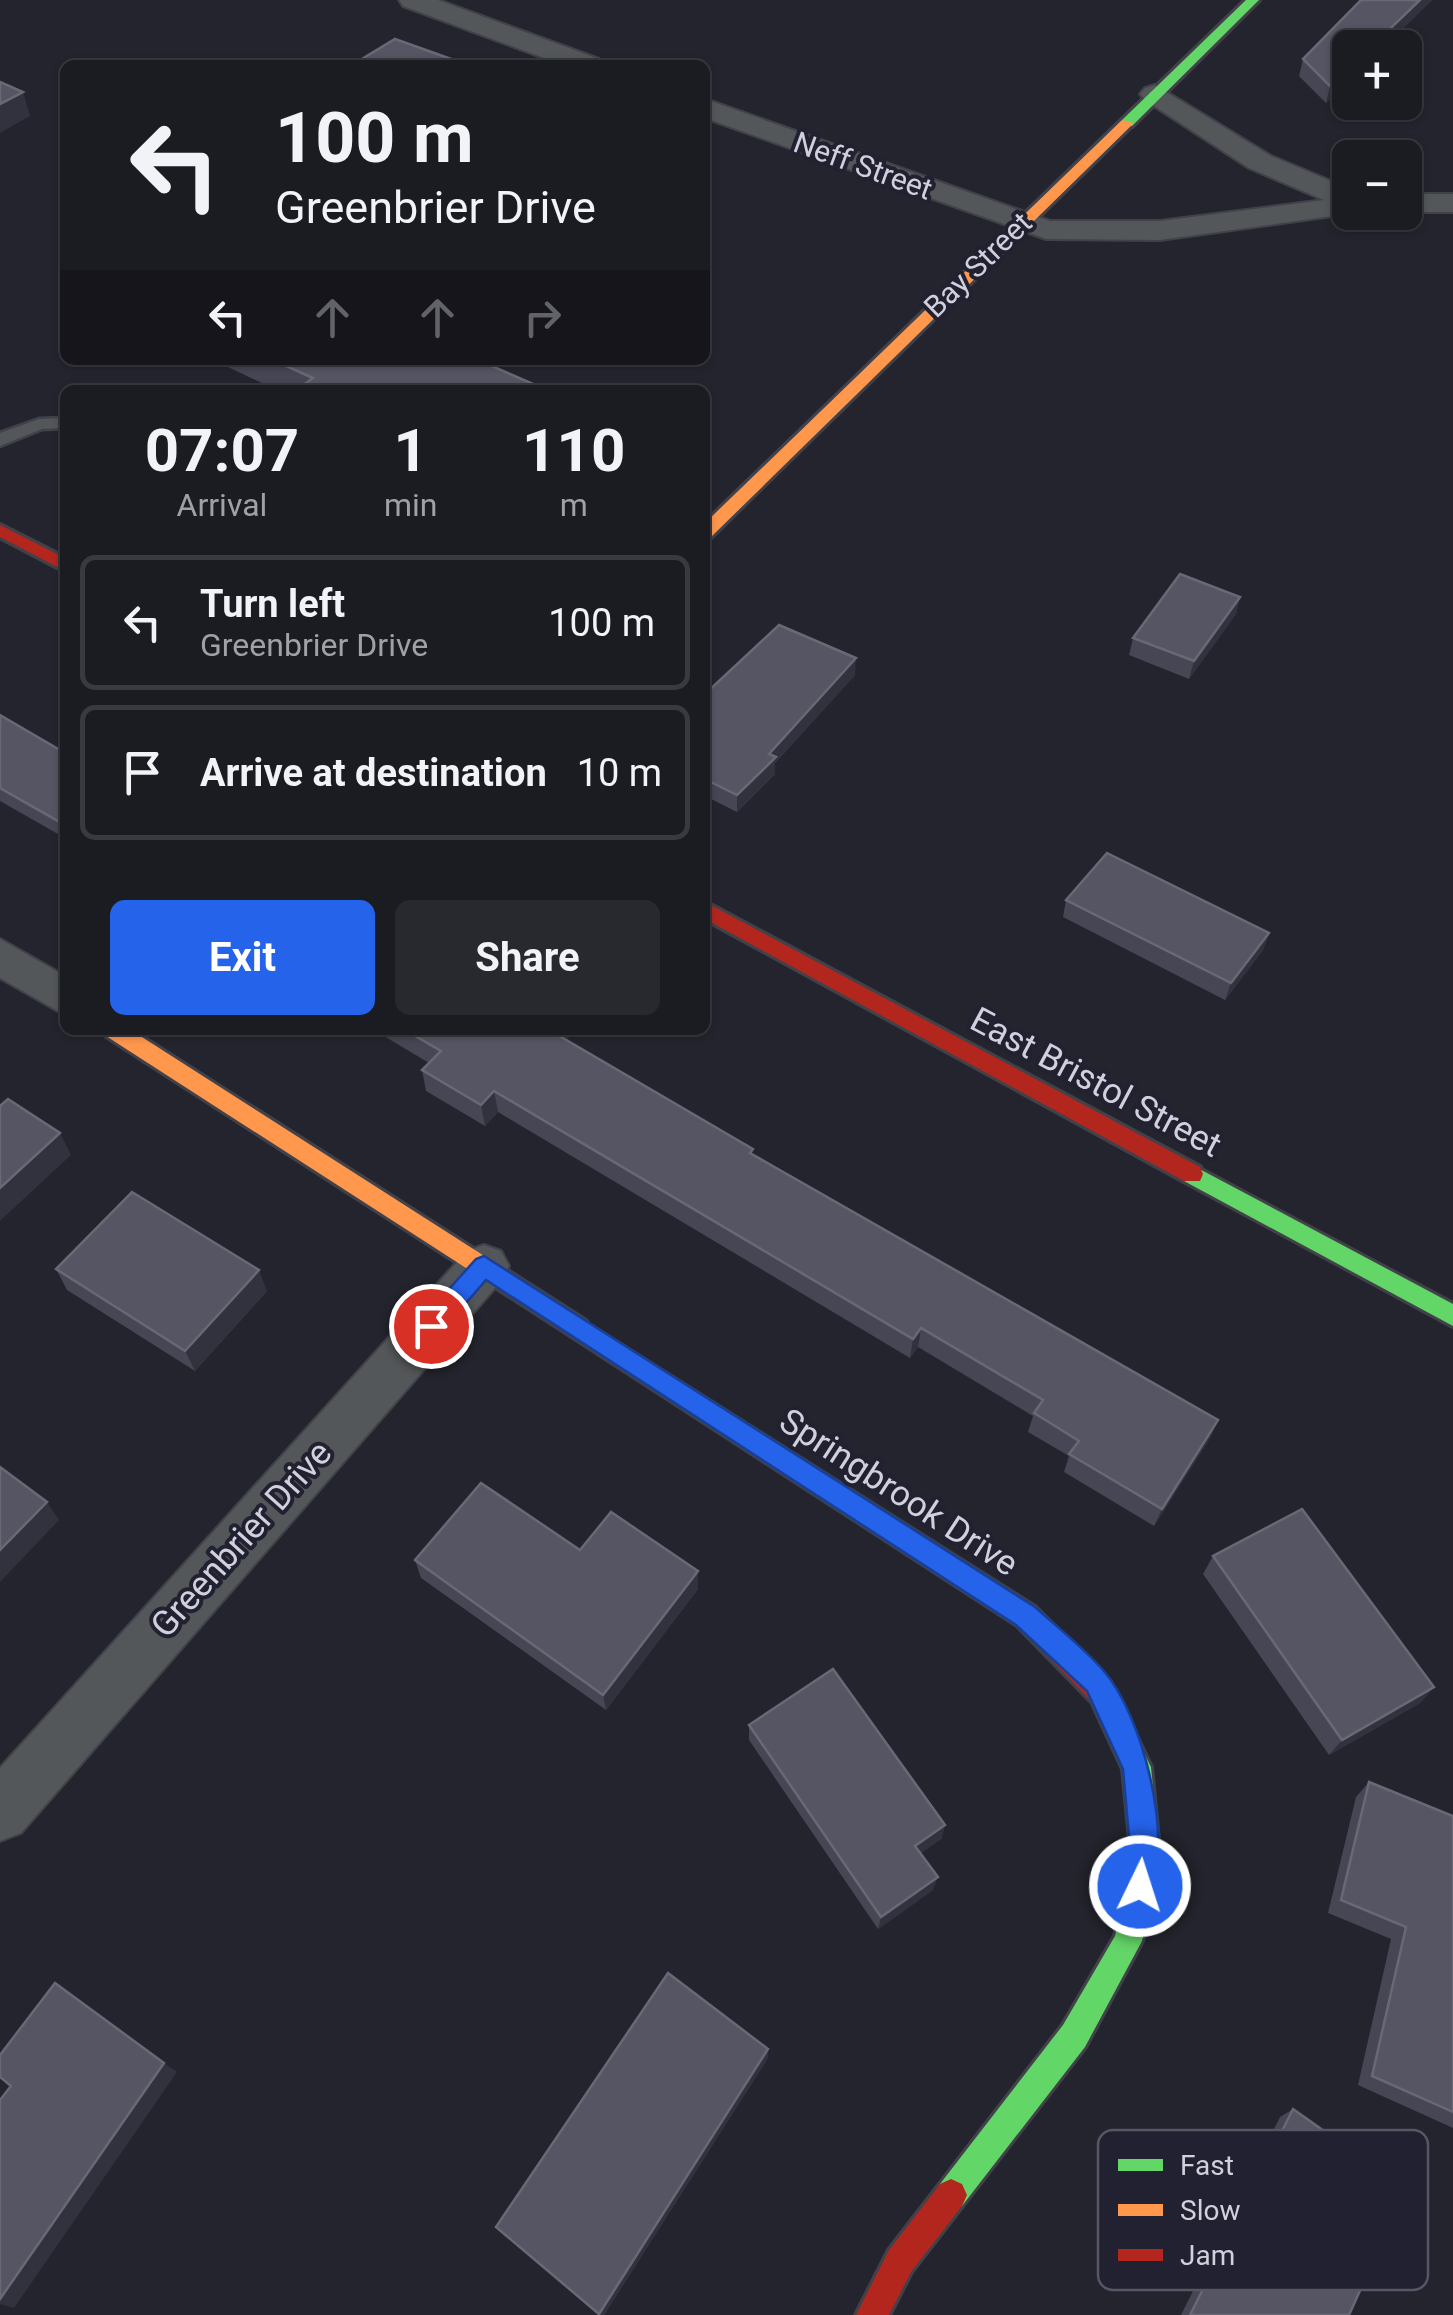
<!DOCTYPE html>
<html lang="en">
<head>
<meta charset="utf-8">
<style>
  :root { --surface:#1b1b22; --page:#28282f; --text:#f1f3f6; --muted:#a0a1a5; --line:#393940; --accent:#2563eb }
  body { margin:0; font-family:Roboto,sans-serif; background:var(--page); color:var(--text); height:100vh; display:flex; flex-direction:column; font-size:38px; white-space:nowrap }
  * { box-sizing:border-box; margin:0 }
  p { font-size:32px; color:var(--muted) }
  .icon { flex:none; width:55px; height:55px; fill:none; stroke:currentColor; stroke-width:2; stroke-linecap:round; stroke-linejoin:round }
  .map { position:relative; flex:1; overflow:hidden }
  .side { position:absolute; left:60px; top:385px; width:650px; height:650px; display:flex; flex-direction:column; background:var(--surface); border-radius:15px; box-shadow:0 2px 8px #0004,0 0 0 2px var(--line) }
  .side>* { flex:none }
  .guide { position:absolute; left:60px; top:60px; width:650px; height:305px; border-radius:15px; box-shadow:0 2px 8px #0004,0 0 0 2px var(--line); background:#1b1b22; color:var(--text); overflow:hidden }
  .controls { position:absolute; left:1332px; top:30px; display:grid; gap:20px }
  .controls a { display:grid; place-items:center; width:90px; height:90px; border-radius:15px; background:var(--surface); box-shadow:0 2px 8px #0004,0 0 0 2px var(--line); font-size:50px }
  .pin { position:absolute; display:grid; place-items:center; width:85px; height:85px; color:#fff; margin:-42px; border:5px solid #fff; border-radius:50%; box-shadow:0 2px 10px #0007 }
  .me { position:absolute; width:110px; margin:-55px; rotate:4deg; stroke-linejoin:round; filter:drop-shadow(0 0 8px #0008) }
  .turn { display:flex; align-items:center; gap:35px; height:210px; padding:0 50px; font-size:45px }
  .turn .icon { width:130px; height:130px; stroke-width:2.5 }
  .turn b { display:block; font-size:70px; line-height:85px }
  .lanes { display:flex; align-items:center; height:95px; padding:0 50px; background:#0003; justify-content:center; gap:50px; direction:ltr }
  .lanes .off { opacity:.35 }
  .eta { display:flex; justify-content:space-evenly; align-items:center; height:170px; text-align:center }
  .eta b { font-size:60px; font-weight:700; line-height:70px }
  .primary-button { display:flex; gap:20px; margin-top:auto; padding:20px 50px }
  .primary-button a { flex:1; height:115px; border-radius:15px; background:var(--accent); color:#fff; font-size:40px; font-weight:700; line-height:115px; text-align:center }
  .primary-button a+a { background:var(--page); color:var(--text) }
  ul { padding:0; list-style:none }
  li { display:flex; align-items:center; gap:30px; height:135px; margin:0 20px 15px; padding:0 30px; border:5px solid var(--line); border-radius:15px }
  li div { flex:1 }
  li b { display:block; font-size:38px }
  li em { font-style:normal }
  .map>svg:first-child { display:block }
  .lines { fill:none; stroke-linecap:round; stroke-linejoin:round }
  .lane-casing { stroke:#414149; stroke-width:5 }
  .street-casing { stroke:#414149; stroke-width:4 }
  .fast-casing { stroke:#414149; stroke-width:6 }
  .slow-casing { stroke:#414149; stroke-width:6 }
  .jam-casing { stroke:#414149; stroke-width:6 }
  .lane { fill:#545759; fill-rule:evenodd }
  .street { fill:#545759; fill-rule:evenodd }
  .fast { fill:#63d668; fill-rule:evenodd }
  .slow { fill:#ff974d; fill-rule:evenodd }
  .jam { fill:#b3261e; fill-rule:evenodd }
  .wall { fill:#464654 }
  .shaded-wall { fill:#32323f }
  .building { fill:#555563; stroke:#696976; stroke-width:2.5 }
  .route { fill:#2563eb; stroke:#184099; stroke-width:2.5 }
  .labels { text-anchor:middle; stroke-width:8; stroke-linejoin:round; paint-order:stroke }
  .far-street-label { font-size:30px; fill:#d1d1dd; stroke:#212131 }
  .street-label { font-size:35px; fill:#d1d1dd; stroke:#212131 }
  .key { fill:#212131; stroke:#565665; stroke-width:2.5 }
  .key-label { font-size:28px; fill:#d1d1dd }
</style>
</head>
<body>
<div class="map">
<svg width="1453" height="2315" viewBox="0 0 1453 2315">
  <rect width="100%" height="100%" fill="#24242e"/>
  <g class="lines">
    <g class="lane-casing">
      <path id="lane" d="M 65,418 L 65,428 L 42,429 L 0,446 L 0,433 L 39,419 Z"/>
    </g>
    <g class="street-casing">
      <path id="street" d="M 399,0 L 438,0 L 599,59 L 603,65 L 563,65 L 403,6 Z
        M 1155,85 L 1271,156 L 1350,189 L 1350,212 L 1361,212 L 1160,240 L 1046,239 L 705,118 L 705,99 L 1050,221 L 1160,221 L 1324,200 L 1249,168 L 1145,100 L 1140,94 L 1145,88 Z
        M 1405,194 L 1453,194 L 1453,212 L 1405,212 Z
        M 0,939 L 65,976 L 65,1015 L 0,978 Z
        M 484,1245 L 501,1251 L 509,1266 L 501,1281 L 21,1833 L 0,1841 L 0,1768 L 467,1251 Z"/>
    </g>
    <g class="fast-casing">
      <path id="fast" d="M 1246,0 L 1259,0 L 1132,126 L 1122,126 L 1122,120 Z
        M 1192,1165 L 1453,1304 L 1453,1326 L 1184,1181 L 1181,1174 L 1184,1167 Z
        M 1100,1678 L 1110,1682 L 1151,1767 L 1160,1859 L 1142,1941 L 1085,2047 L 962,2206 L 951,2211 L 940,2206 L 935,2195 L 940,2184 L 1063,2025 L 1115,1936 L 1132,1859 L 1123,1769 L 1087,1691 L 1090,1682 Z"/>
    </g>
    <g class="slow-casing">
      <path id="slow" d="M 1122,120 L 1134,123 L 711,537 L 705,538 L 705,523 Z
        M 103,1030 L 131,1030 L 586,1321 L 590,1328 L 586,1335 L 578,1338 L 570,1335 L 106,1036 Z"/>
    </g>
    <g class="jam-casing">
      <path id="jam" d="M 0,525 L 65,558 L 65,571 L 0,537 Z
        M 705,902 L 1200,1167 L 1203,1174 L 1200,1181 L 1184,1181 L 705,919 Z
        M 578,1318 L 1035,1607 L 1110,1682 L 1113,1691 L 1110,1700 L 1100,1704 L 1090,1700 L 1017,1625 L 570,1335 L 566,1328 L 570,1321 Z
        M 951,2179 L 962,2184 L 967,2195 L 962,2206 L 911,2272 L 889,2315 L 856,2315 L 889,2250 L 940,2184 Z"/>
    </g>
    <use href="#lane" class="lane"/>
    <use href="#street" class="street"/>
    <use href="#fast" class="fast"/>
    <use href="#slow" class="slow"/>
    <use href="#jam" class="jam"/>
  </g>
  <path class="wall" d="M 1361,0 L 1432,0 L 1383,48 L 1350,48 L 1350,80 L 1326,103 L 1299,76 L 1303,59 Z
    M 213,360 L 478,360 L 547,390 L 277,390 Z
    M 1240,597 L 1236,614 L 1189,679 L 1129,655 L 1133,638 Z
    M 855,675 L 775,763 L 775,774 L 737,812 L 705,796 L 705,694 Z
    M 0,715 L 65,753 L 65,838 L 0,801 Z
    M 1066,900 L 1269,933 L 1263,950 L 1225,1000 L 1063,917 Z
    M 374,1030 L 576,1030 L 566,1040 L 753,1155 L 1218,1420 L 1210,1438 L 1154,1526 L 1064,1472 L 1069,1456 L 1028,1432 L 1033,1416 L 918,1347 L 910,1358 L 498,1112 L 485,1126 L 426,1091 L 422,1070 L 429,1063 Z
    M 56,1269 L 267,1291 L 195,1371 L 67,1290 Z
    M 580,1550 L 698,1589 L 606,1710 L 421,1578 L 415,1560 Z
    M 1213,1556 L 1434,1687 L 1420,1703 L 1329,1755 L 1203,1574 Z
    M 749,1725 L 945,1825 L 941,1839 L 920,1853 L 933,1890 L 878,1929 L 749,1740 Z
    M 1369,1782 L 1453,1816 L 1453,2128 L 1358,2085 L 1391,1939 L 1328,1913 L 1356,1797 Z
    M 768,2058 L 604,2315 L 598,2315 L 496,2227 Z
    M 1293,2109 L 1349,2315 L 1181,2315 L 1280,2117 Z"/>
  <path class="shaded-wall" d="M 1420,0 L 1432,0 L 1383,48 L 1370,48 Z
    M 1350,67 L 1350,80 L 1326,103 L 1330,86 Z
    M 23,92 L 30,116 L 0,133 L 0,104 Z
    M 1240,597 L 1236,614 L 1189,679 L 1194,661 Z
    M 856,658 L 855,675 L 775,763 L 775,774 L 737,812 L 737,795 L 769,754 Z
    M 1269,933 L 1263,950 L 1225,1000 L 1231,983 Z
    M 553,1030 L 576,1030 L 554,1053 Z
    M 494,1091 L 498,1112 L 485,1126 L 481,1105 Z
    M 60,1133 L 71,1155 L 0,1221 L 0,1188 Z
    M 259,1270 L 267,1291 L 195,1371 L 185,1351 Z
    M 921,1328 L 918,1347 L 910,1358 L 913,1339 Z
    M 1218,1420 L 1210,1438 L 1154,1526 L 1162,1509 Z
    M 47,1502 L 59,1520 L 0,1582 L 0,1550 Z
    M 698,1571 L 698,1589 L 606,1710 L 603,1695 Z
    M 1434,1687 L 1420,1703 L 1329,1755 L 1342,1740 Z
    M 945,1825 L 941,1839 L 912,1860 L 915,1846 Z
    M 938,1877 L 933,1890 L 878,1929 L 881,1917 Z
    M 768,2049 L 768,2058 L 604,2315 L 600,2315 Z
    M 164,2063 L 177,2072 L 14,2308 L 0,2304 L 0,2299 Z"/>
  <path class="building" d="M 1361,0 L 1420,0 L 1370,48 L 1350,48 L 1350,67 L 1330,86 L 1303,59 Z
    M 395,39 L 468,65 L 352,65 Z
    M 0,82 L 23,92 L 0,104 Z
    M 273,360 L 478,360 L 547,390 L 306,390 L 301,387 L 313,378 Z
    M 1180,574 L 1240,597 L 1194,661 L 1133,638 Z
    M 779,625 L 856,658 L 769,754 L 776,757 L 737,795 L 705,779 L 705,694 Z
    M 0,715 L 65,753 L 65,825 L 0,788 Z
    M 1107,853 L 1269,933 L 1231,983 L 1066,900 Z
    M 405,1030 L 553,1030 L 551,1031 L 753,1149 L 750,1153 L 1218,1420 L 1162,1509 L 1069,1454 L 1079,1441 L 1034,1413 L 1043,1400 L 921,1328 L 913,1339 L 494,1091 L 481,1105 L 422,1070 L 441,1051 Z
    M 8,1099 L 60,1133 L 0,1188 L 0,1106 Z
    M 132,1192 L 259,1270 L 185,1351 L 56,1269 Z
    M 0,1467 L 47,1502 L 0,1550 Z
    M 481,1483 L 580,1550 L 611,1512 L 698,1571 L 603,1695 L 415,1560 Z
    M 1302,1509 L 1434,1687 L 1342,1740 L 1213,1556 Z
    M 833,1669 L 945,1825 L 915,1846 L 938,1877 L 881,1917 L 749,1725 Z
    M 1369,1782 L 1453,1816 L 1453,2112 L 1372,2076 L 1406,1927 L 1341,1900 Z
    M 668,1973 L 768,2049 L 599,2314 L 496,2227 Z
    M 55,1983 L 164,2063 L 0,2299 L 0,2100 L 11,2086 L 0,2077 L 0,2055 Z
    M 1293,2109 L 1406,2189 L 1349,2315 L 1190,2315 Z"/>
  <path class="route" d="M 484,1256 L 1035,1607 C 1057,1627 1083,1647 1103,1670 C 1143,1715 1174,1840 1150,1897 L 1140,1901 L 1130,1897 L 1126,1886 L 1131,1859 L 1123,1769 L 1087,1691 L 1016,1625 L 486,1280 L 440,1333 L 423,1333 L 419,1326 L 423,1318 L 476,1259 Z"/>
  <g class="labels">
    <g class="far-street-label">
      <text transform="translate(863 166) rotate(20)" y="10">Neff Street</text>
      <text transform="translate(978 265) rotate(-44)" y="10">Bay Street</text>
    </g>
    <g class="street-label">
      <text transform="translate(1096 1082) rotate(28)" y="12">East Bristol Street</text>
      <text transform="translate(899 1492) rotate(33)" y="12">Springbrook Drive</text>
      <text transform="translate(241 1539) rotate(-48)" y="12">Greenbrier Drive</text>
    </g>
  </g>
  <rect x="1098" y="2130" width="330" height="160" rx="15" class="key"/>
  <rect x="1118" y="2159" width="45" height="12" fill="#63d668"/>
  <rect x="1118" y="2204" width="45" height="12" fill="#ff974d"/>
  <rect x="1118" y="2249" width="45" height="12" fill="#b3261e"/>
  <g class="key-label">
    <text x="1180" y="2175">Fast</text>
    <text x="1180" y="2220">Slow</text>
    <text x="1180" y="2265">Jam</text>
  </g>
</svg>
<div class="controls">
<a>+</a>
<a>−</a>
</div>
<div class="pin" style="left:431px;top:1326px;background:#d93025"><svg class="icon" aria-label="arrive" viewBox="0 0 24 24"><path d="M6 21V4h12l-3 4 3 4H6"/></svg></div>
<svg class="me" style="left:1140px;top:1886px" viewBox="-20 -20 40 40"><circle r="17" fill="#2563eb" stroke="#fff" stroke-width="3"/><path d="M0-11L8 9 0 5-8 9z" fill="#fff"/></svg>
<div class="guide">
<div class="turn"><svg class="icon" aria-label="left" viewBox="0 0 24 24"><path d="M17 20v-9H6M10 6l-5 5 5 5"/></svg><div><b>100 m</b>Greenbrier Drive</div></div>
<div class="lanes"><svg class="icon" aria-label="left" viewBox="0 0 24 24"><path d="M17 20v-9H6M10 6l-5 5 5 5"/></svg><svg class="icon off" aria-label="ahead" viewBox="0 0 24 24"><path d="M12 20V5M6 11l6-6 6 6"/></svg><svg class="icon off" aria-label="ahead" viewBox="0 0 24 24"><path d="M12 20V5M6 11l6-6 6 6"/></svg><svg class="icon off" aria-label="right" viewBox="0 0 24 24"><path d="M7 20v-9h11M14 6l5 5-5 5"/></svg></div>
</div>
<section class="side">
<div class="eta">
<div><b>07:07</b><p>Arrival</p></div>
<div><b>1</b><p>min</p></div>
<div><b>110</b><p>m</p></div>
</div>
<ul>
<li><svg class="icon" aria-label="left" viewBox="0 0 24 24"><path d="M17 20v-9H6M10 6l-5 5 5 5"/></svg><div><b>Turn left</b><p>Greenbrier Drive</p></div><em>100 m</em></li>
<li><svg class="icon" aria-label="arrive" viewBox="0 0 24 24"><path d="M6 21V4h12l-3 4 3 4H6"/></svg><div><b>Arrive at destination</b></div><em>10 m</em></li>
</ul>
<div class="primary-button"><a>Exit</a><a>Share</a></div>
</section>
</div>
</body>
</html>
